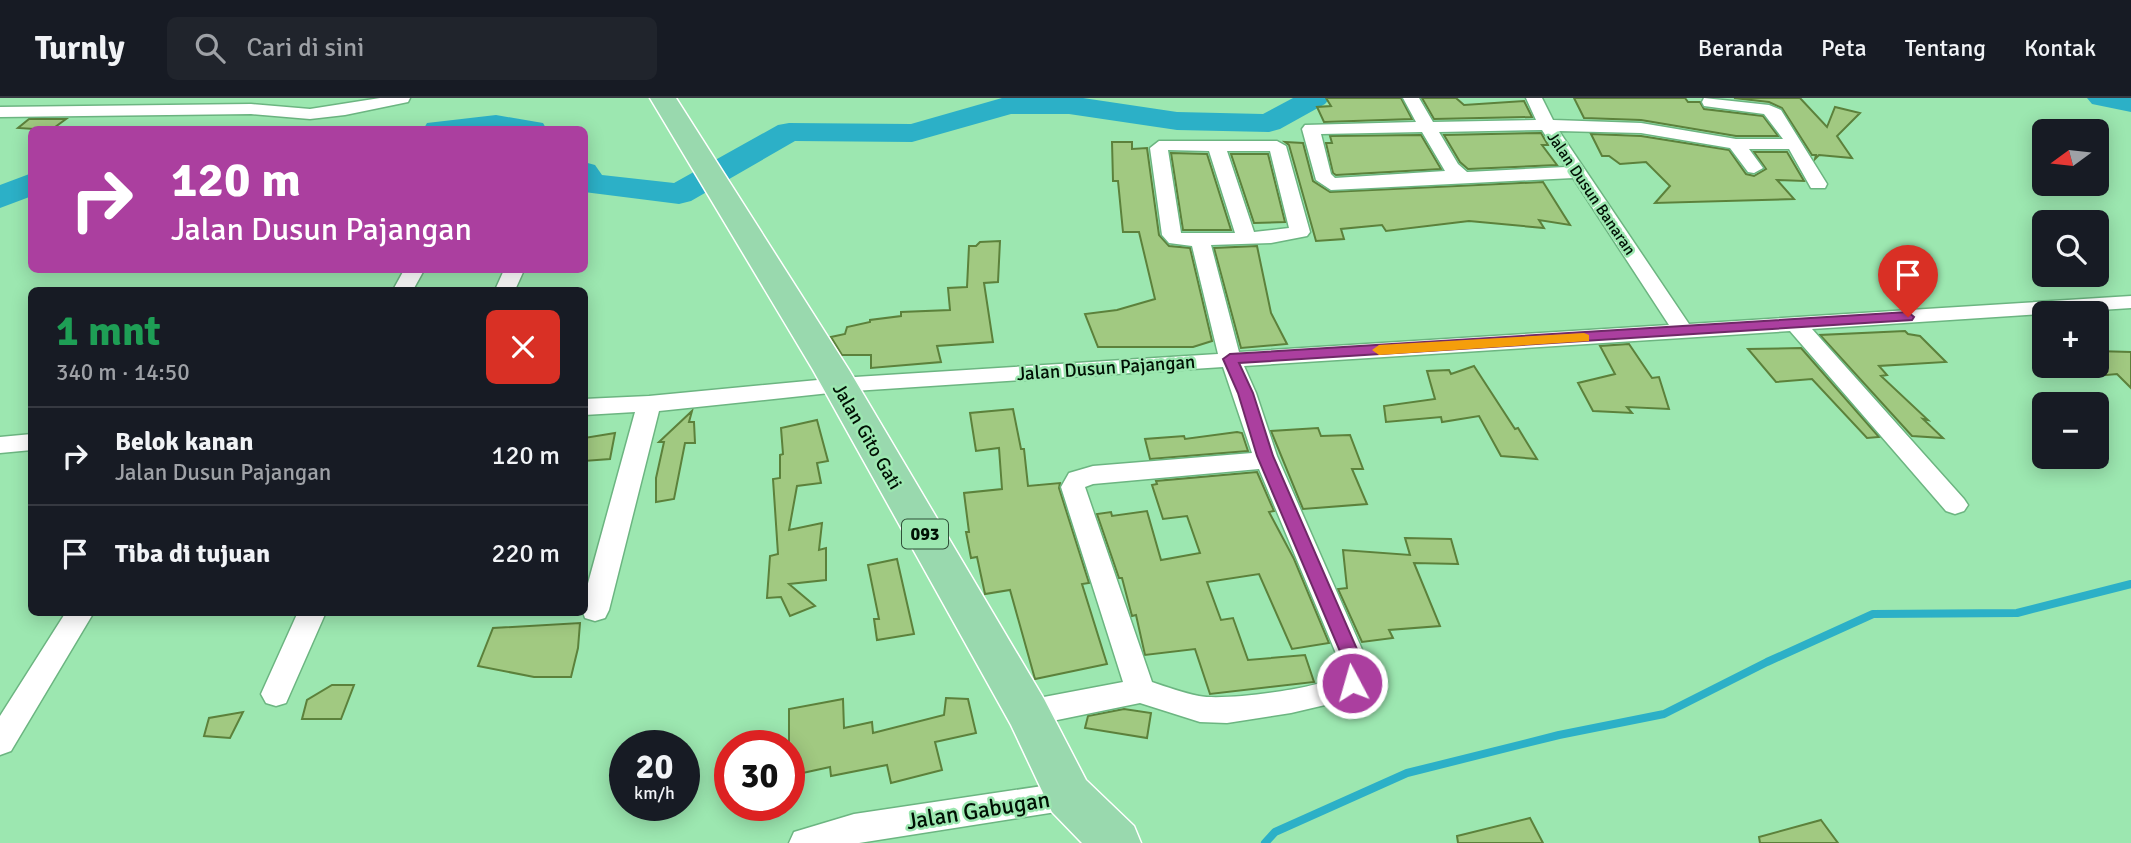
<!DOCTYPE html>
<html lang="id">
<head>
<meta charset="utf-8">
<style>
  :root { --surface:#171b24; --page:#20242c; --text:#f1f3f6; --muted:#9ea1a6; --line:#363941 }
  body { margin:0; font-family:Signika,sans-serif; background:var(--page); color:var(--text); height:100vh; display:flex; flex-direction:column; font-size:26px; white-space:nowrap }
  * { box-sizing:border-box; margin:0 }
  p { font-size:23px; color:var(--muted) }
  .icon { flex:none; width:38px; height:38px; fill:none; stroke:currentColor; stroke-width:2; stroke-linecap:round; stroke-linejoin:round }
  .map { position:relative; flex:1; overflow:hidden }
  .side { position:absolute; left:28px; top:189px; width:560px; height:329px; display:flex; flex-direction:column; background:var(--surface); border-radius:10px; box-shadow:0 4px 18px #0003 }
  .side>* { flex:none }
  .top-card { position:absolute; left:28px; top:28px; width:560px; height:147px; border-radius:10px; box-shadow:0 4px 18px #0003; background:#ab3f9f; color:#fff; overflow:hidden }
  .needle { width:46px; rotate:255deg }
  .fabs { position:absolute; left:2032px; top:21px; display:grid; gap:14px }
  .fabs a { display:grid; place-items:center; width:77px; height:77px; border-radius:10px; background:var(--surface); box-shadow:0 4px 18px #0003; font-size:35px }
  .speed { position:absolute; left:609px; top:632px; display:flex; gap:14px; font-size:35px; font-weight:700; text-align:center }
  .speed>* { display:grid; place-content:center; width:91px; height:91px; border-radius:50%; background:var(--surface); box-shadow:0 4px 18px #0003; line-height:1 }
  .speed small { font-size:18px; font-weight:400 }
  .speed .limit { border:10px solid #d22; background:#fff; color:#111 }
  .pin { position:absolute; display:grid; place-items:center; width:60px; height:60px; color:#fff; margin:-72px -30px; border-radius:50% 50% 50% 0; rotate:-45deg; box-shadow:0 0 7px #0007 }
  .pin .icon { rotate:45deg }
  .me { position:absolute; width:77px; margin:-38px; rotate:354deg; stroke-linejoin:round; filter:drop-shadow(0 0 5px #0008) }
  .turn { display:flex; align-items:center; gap:24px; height:147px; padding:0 28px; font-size:32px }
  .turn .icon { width:91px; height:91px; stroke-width:2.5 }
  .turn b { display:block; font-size:49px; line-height:60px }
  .round { display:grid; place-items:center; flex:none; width:74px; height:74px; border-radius:10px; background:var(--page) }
  .head { display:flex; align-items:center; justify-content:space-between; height:119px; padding:0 28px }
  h1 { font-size:42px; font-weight:700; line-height:52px; color:#1e9e55 }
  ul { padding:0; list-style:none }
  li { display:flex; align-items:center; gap:21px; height:98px; padding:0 28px; border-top:2px solid var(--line) }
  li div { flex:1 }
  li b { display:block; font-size:26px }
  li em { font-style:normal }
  header { display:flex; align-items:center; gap:42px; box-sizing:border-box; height:98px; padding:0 35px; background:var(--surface); border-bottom:2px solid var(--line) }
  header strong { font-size:33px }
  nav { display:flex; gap:38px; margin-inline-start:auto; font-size:24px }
  .search { width:490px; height:63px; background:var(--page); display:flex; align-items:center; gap:18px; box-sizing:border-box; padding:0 24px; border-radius:10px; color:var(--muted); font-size:26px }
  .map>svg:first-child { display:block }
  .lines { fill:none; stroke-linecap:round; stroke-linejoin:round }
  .stream { stroke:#2cb0c7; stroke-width:8 }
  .river { fill:#2cb0c7; fill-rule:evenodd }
  .building { fill:#a1c981; stroke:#5c813b; stroke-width:2 }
  .minor-casing { stroke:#6cb581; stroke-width:3 }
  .primary-casing { stroke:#fff; stroke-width:3 }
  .minor { fill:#fff; fill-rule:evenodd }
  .primary { fill:#99d9ae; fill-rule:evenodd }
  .route { fill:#ab3f9f; stroke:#6f2967; stroke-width:2 }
  .slow { fill:#f59e0b }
  .labels { text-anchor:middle; stroke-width:5; stroke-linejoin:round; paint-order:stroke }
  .far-street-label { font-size:16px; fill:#001004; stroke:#9ce7b0 }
  .shield { fill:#9ce7b0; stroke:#2f5038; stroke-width:2 }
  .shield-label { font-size:18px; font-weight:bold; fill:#001004 }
  .street-label { font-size:19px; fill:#001004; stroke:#9ce7b0 }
  .near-street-label { font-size:23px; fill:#001004; stroke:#9ce7b0 }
</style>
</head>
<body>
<header>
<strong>Turnly</strong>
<div class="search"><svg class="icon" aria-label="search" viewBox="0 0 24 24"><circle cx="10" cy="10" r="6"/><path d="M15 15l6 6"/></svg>Cari di sini</div>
<nav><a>Beranda</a><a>Peta</a><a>Tentang</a><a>Kontak</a></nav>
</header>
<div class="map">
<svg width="2131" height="745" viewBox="0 0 2131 745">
  <rect width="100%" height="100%" fill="#9ce7b0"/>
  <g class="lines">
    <path class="stream" d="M 1265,745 L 1275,734 L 1407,675 L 1559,637 L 1664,616 L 1767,564 L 1873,516 L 2017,515 L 2131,486"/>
    <path class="river" d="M 1002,0 L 1083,0 L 1177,14 L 1263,16 L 1293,0 L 1330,0 L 1325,6 L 1280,31 L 1269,34 L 1177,32 L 1069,16 L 1011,16 L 912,44 L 795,43 L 691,103 L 679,106 L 584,94 L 584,64 L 595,67 L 602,77 L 674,85 L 778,27 L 789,25 L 911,26 Z
      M 2087,0 L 2131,0 L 2131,14 L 2092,6 Z
      M 496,17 L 543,25 L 547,32 L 423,32 L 427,25 Z
      M 32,75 L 32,98 L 0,110 L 0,87 Z"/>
  </g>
  <path class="building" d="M 1326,0 L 1401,0 L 1412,21 L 1324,24 L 1317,9 L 1331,8 Z
    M 1422,0 L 1456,0 L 1464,7 L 1524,3 L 1532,19 L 1434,21 Z
    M 1574,0 L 1685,0 L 1688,4 L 1700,4 L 1704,11 L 1763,18 L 1778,38 L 1736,38 L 1641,22 L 1584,20 Z
    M 1734,0 L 1800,0 L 1827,29 L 1835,9 L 1860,15 L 1837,38 L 1852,60 L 1819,57 L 1815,61 L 1816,57 L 1812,57 L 1782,10 L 1769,4 Z
    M 29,21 L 66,21 L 51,32 L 18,30 Z
    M 1541,35 L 1548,47 L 1542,47 L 1557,67 L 1468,71 L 1460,64 L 1444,37 Z
    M 1591,36 L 1641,38 L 1729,52 L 1746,76 L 1754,78 L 1766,71 L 1754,54 L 1787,54 L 1804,83 L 1777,82 L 1794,101 L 1655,105 L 1670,88 L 1646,64 L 1620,66 L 1609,58 L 1602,58 Z
    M 1421,37 L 1441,71 L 1336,77 L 1333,75 L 1326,45 L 1332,45 L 1330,38 Z
    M 1112,44 L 1132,44 L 1132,51 L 1147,50 L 1159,137 L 1169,148 L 1190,150 L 1212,243 L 1193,249 L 1098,249 L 1085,216 L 1117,212 L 1155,201 L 1139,134 L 1123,134 L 1118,83 L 1113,83 Z
    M 1285,44 L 1303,45 L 1313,83 L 1330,94 L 1543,84 L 1570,127 L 1539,122 L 1544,130 L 1469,123 L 1386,133 L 1382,127 L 1341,131 L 1344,141 L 1316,143 L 1289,47 Z
    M 1171,55 L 1207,56 L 1231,132 L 1183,132 Z
    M 1231,56 L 1268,56 L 1285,124 L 1254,125 Z
    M 1000,143 L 998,184 L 984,185 L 993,244 L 937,248 L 941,264 L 871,270 L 871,257 L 842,257 L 831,239 L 845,236 L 847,229 L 870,224 L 870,222 L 901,218 L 901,214 L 950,212 L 948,190 L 967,189 L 969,148 L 976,148 L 980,144 Z
    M 1257,148 L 1271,215 L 1287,246 L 1241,250 L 1214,150 Z
    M 1905,233 L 1908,236 L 1920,238 L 1946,264 L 1879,268 L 1887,277 L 1881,278 L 1928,322 L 1923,321 L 1943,340 L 1912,338 L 1820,237 Z
    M 1629,246 L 1652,280 L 1659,279 L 1669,311 L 1627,309 L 1632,315 L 1593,313 L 1578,285 L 1615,276 L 1600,248 Z
    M 1801,250 L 1879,339 L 1867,340 L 1812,281 L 1776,284 L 1748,251 Z
    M 2096,253 L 2131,254 L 2131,290 L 2117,276 L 2096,278 Z
    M 1474,268 L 1515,331 L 1518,330 L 1537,361 L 1501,358 L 1479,318 L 1442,324 L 1441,319 L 1386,324 L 1384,308 L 1435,301 L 1427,273 L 1449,272 L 1451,276 Z
    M 1013,311 L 1021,351 L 1024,351 L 1028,388 L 1060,385 L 1059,390 L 1089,485 L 1082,486 L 1107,566 L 1035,581 L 1010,492 L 985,496 L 977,459 L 971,460 L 966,434 L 969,434 L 964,395 L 1002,391 L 999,350 L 976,353 L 970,315 Z
    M 692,313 L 689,324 L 694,324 L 695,345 L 685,345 L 674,401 L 656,404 L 656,380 L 664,344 L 659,344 Z
    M 817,322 L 828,363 L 817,365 L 821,385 L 797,388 L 789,432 L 822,425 L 819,452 L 826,450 L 826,482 L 789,486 L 815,508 L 790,518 L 781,499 L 767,500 L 770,458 L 778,456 L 773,381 L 780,380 L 780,357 L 783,356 L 781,330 Z
    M 1318,330 L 1321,338 L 1350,337 L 1363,371 L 1352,371 L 1367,406 L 1303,411 L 1271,333 Z
    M 1237,334 L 1242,335 L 1248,353 L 1150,361 L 1145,341 L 1184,338 L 1185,341 Z
    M 615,335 L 610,361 L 584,363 L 584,340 Z
    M 1257,374 L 1274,413 L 1269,414 L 1294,461 L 1329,545 L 1292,551 L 1259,476 L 1207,484 L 1221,522 L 1233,520 L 1248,562 L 1305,557 L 1314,584 L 1210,596 L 1195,551 L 1145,557 L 1136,517 L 1132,518 L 1122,480 L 1119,480 L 1097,416 L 1111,414 L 1112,418 L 1147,413 L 1161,462 L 1200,455 L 1187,418 L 1163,421 L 1152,387 L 1157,386 L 1156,383 Z
    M 1405,440 L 1451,441 L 1458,466 L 1414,465 L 1440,528 L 1389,532 L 1393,540 L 1362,544 L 1338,491 L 1347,490 L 1343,452 L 1410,457 Z
    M 897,461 L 914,536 L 877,542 L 874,521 L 879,521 L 868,467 Z
    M 580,525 L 578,550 L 571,579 L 534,579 L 478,568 L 493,530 Z
    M 332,587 L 354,587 L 341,621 L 302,621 L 307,602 Z
    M 946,600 L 968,601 L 976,635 L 935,644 L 942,672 L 891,685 L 887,667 L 831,678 L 830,669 L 789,678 L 789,611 L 843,601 L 844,630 L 872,624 L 873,635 L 944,617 Z
    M 1124,611 L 1151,615 L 1147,640 L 1085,630 L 1088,618 Z
    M 243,614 L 230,640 L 204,638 L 209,620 Z
    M 1530,720 L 1543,745 L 1458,745 L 1457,738 Z
    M 1821,722 L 1838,745 L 1760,745 L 1759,739 Z"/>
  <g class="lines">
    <g class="minor-casing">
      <path id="minor" d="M 380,0 L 410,0 L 408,4 L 345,17 L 310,21 L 251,16 L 0,19 L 0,9 L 251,6 L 310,11 Z
        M 1403,0 L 1419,0 L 1433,24 L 1536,22 L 1526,0 L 1542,0 L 1553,22 L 1641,25 L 1736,41 L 1783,41 L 1764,16 L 1704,8 L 1702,4 L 1704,0 L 1769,7 L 1781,12 L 1827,86 L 1825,90 L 1811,90 L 1789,51 L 1749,51 L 1763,70 L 1754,75 L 1748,74 L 1730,50 L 1641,35 L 1559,33 L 1689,226 L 2131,198 L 2131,210 L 1812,231 L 1964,401 L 1968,407 L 1964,413 L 1955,416 L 1946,413 L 1790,233 L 1244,268 L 1256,295 L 1277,358 L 1368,565 L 1366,585 L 1355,600 L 1291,615 L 1227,625 L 1200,624 L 1140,605 L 1028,628 L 1018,624 L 1013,615 L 1018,606 L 1028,602 L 1123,584 L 1061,389 L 1069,375 L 1093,368 L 1252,355 L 1223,269 L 839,294 L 659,313 L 609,512 L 605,520 L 595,523 L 585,520 L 583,514 L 584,500 L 635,314 L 584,317 L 584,301 L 649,298 L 839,280 L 1218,256 L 1192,148 L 1169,145 L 1162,137 L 1150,50 L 1159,43 L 1277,43 L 1286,48 L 1310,134 L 1307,138 L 1271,145 L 1211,147 L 1239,254 L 1669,227 L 1573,80 L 1331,92 L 1316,82 L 1302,31 L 1305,27 L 1416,24 ZM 1542,32 L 1566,69 L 1467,74 L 1458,66 L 1439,34 ZM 1422,34 L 1445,73 L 1335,80 L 1331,76 L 1321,36 ZM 1168,52 L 1209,53 L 1235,135 L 1181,135 ZM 1227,53 L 1270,53 L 1289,130 L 1254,134 ZM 1259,371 L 1340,565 L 1339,578 C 1317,591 1225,603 1199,598 C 1183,595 1167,589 1152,584 L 1085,389 L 1093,386 Z
        M 404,172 L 424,172 L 413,192 L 393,192 Z
        M 504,172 L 524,172 L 515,192 L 495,192 Z
        M 32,336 L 32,352 L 0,355 L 0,339 Z
        M 66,514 L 94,514 L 11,653 L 0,657 L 0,618 Z
        M 298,514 L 326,514 L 286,605 L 276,608 L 266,605 L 261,596 Z
        M 1069,684 L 1080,688 L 1085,698 L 1080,708 L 1069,712 L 859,745 L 789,745 L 794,734 L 854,716 Z"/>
    </g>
    <g class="primary-casing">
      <path id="primary" d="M 650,0 L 676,0 L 849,272 L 1044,601 L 1086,682 L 1134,728 L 1141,745 L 1082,745 L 1052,714 L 1011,627 L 813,272 Z"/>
    </g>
    <use href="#minor" class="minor"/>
    <use href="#primary" class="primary"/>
  </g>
  <path class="route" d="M 1908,214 L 1914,219 L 1912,222 L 1239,265 L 1253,295 L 1273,358 L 1363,565 C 1365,575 1363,582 1359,591 L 1352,593 L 1345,591 L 1343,585 L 1346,573 L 1345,565 L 1257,358 L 1238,295 L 1223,261 L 1230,256 Z"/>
  <path class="slow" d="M 1584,235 L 1589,237 L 1589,243 L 1379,257 L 1372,252 L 1379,247 Z"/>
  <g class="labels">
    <g class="far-street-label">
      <text transform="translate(1592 95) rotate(56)" y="6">Jalan Dusun Banaran</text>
    </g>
    <rect class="shield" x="902" y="421.5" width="46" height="29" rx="5"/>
    <g class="shield-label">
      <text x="925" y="442">093</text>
    </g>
    <g class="street-label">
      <text transform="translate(1106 269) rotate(-4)" y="7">Jalan Dusun Pajangan</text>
      <text transform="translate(868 338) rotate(60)" y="7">Jalan Gito Gati</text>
    </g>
    <g class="near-street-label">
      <text transform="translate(978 712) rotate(-9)" y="8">Jalan Gabugan</text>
    </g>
  </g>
</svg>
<div class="fabs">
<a><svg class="needle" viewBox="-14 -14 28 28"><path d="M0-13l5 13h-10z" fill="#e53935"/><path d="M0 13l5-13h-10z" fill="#9ea1a6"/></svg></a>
<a><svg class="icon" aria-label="search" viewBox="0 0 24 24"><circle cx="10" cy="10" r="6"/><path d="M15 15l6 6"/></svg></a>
<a>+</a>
<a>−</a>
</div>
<div class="speed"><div>20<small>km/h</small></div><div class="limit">30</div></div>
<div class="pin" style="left:1908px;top:219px;background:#d93025"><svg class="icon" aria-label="arrive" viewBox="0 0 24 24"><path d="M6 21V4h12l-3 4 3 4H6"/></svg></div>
<svg class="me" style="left:1352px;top:585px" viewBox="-20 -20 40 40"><circle r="17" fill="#ab3f9f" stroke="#fff" stroke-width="3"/><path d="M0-11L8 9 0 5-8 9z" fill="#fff"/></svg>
<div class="top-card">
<div class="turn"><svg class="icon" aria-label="right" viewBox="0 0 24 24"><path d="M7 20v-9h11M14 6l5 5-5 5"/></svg><div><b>120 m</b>Jalan Dusun Pajangan</div></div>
</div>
<section class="side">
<div class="head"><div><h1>1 mnt</h1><p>340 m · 14:50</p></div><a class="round" style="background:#d93025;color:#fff"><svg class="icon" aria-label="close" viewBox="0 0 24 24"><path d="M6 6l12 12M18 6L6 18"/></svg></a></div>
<ul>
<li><svg class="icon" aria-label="right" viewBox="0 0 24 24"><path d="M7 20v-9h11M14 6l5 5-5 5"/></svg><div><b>Belok kanan</b><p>Jalan Dusun Pajangan</p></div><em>120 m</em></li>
<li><svg class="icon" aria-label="arrive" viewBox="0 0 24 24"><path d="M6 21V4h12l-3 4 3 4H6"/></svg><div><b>Tiba di tujuan</b></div><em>220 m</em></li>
</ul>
</section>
</div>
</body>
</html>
